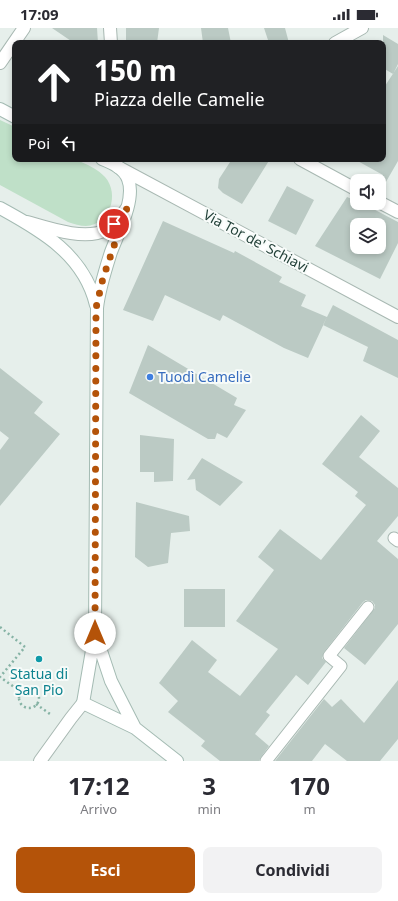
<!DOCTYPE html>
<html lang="it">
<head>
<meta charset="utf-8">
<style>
  :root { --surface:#fff; --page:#f2f2f3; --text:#2b2b33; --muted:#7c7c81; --accent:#b45309 }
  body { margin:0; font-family:"Noto Sans",sans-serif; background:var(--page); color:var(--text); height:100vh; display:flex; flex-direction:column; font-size:15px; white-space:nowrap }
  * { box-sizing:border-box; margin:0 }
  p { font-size:13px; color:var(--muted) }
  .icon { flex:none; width:22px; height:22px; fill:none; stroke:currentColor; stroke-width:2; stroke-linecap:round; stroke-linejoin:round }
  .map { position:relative; height:733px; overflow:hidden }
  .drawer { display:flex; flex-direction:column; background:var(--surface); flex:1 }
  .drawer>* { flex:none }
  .guide { position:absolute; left:12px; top:12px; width:374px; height:122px; border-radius:8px; box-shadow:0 2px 6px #0003; background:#202124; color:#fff; overflow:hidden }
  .controls { position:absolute; left:350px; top:146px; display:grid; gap:8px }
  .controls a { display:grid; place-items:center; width:36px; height:36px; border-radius:8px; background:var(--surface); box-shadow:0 2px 6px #0003; font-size:20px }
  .pin { position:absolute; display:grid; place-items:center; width:34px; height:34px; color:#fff; margin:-17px; border:2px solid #fff; border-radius:50%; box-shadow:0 1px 4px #0007 }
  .me { position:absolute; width:44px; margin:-22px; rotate:0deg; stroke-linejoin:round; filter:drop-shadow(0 0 3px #0008) }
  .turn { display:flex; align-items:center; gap:14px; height:84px; padding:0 16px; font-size:18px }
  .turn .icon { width:52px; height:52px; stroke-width:2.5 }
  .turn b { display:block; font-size:28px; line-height:34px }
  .then { display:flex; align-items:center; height:38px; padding:0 16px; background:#0003; gap:8px; font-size:15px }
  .eta { display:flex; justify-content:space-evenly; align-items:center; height:68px; text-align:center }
  .eta b { font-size:24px; font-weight:700; line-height:28px }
  .action { display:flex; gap:8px; margin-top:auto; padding:8px 16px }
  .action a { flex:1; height:46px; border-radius:8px; background:var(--accent); color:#fff; font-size:16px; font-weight:700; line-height:46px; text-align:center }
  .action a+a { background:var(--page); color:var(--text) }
  .status { display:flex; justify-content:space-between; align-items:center; height:28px; padding:0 20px; background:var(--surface); direction:ltr }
  .status svg { height:11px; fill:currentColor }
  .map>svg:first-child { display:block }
  .green { fill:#bfe0c8 }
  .building { fill:#bbcac4; fill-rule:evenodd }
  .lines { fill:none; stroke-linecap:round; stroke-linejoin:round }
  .lane-casing { stroke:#a8b8b2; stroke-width:13 }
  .street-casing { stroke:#a8b8b2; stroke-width:14 }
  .secondary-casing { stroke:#a4bbb3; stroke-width:14 }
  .path { stroke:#86b3a5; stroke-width:2.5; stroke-dasharray:2 3; stroke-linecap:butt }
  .lane { stroke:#fff; stroke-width:11 }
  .street { stroke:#fff; stroke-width:12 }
  .secondary { stroke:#fff; stroke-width:12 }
  .route { stroke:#b45309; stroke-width:7; stroke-dasharray:0 12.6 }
  .shop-dot { fill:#3f7fe0; stroke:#f7fbf9; stroke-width:1.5 }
  .culture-dot { fill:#0f9aa8; stroke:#f7fbf9; stroke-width:1.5 }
  .labels { text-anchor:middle; stroke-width:4; stroke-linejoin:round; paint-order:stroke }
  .street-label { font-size:14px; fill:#24423a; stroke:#f7fbf9 }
  .shop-label { font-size:14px; fill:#366cbe; stroke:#f7fbf9; text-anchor:start }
  .culture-label { font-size:14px; fill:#0d838f; stroke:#f7fbf9 }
</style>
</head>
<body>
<div class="status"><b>17:09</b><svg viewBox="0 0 49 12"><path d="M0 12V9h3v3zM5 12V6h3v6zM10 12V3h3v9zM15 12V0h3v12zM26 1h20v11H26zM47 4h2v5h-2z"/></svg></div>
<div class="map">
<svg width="398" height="733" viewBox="0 0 398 733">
  <rect width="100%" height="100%" fill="#e6efeb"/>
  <path class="green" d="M 0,92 L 15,99 L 15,131 C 29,131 44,131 58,131 C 64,131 71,130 76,132 C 85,135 99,142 105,149 C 120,166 110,197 86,198 C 80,198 74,196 68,194 L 0,157 Z"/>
  <path class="building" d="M 52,0 L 97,0 L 98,15 L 74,15 Z
    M 126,0 L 159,0 L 157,15 L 126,15 Z
    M 201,0 L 228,0 L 231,15 L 203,15 Z
    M 264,0 L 285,0 L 289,15 L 269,15 Z
    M 383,7 L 398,16 L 398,36 L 393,46 L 383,40 Z
    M 398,38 L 398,133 L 383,159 L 383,147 L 354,131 L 383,131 L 383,61 Z
    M 232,131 L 270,131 L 242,176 L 223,165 L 218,160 L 219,151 Z
    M 287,158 L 314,172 L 296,207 L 268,193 Z
    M 347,169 L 357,173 L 357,175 L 362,175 L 398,194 L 398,215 L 380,251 L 315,218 ZM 357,197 L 379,197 L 379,219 L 357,219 Z
    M 163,193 L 234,225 L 235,223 L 282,249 L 279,254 L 306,267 L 301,278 L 327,289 L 308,330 L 284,320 L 223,287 L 220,293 L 165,267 L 153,293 L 123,282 Z
    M 333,277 L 398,312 L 398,350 L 363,333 L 368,319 L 323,297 Z
    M 148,317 L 237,370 L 234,377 L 246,382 L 227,410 L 217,405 L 215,411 L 208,411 L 129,365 Z
    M 0,340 L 43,374 L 34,385 L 60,406 L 0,478 L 0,422 L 9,410 L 0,403 Z
    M 361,387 L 380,403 L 359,429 L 398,460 L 398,488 L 377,513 L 398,531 L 398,596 L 365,637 L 344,620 L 375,580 L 375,577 L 372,573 L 366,572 L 363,574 L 324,624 L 322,630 L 326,634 L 308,657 L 296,647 L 266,684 L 270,687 L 255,706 L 269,718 L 261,729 L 259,733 L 220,733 L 201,718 L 205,713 L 168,684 L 178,673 L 159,655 L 192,612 L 217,632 L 208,644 L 240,668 L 278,621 L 236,593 L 274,542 L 258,529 L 280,501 L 321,532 L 366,477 L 355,468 L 358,464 L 322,436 Z
    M 140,407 L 174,411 L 173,453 L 154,454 L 154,444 L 140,444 Z
    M 202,430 L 243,454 L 220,478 L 196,462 L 195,451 L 187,452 Z
    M 136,474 L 189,488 L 190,503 L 171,505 L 168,535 L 148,539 L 135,529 Z
    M 184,561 L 225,561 L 225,599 L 184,599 Z
    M 398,652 L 398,711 L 380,733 L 347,733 L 325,716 L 312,733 L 275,733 L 324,671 L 332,679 L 341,671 L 364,695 Z"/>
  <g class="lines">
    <g class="lane-casing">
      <path id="lane" d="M 394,510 L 398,513
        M 266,733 L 341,638 L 329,628 L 368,579"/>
    </g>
    <g class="street-casing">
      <path id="street" d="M 110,0 L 111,15
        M 335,15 L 362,0
        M 0,35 L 24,0
        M 300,131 L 357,162
        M 118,139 L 398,289
        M 379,174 L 398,184
        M 27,194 C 48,200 85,213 106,202 C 115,197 121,189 127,180
        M 40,733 L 71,690 L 83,675"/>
    </g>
    <g class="secondary-casing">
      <path id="secondary" d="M 0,81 L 15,89
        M 102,131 C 112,135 124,140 128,151 C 136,171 118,205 111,224 C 105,243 99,261 97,280 L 95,605 L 83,675 L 135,700 L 177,733
        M 0,180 C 42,203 84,227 96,277
        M 96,608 L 111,653 L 135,700"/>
    </g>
    <path class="path" d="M 0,599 L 25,619 L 0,649 L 21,664
      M19 670a10 10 0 1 1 20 0a10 10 0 1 1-20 0Z
      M 36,676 L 50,686"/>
    <use href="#lane" class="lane"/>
    <use href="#street" class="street"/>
    <use href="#secondary" class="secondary"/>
  </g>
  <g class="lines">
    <path class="route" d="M 95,605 L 96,280 L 103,250 L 127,180 L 114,196"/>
  </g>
  <circle class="shop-dot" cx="150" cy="349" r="4"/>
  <circle class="culture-dot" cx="39" cy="631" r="4"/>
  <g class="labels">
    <g class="street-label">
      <text transform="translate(256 213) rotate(28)" y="5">Via Tor de' Schiavi</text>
    </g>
    <g class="shop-label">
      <text x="158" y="354">Tuodì Camelie</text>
    </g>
    <g class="culture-label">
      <text x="39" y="651">Statua di<tspan x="39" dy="16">San Pio</tspan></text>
    </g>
  </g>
</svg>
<div class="controls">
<a><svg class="icon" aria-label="sound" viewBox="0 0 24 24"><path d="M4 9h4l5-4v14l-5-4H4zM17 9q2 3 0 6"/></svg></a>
<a><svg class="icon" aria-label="layers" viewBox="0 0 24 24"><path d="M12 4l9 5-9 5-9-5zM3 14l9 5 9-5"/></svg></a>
</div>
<div class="pin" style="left:114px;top:196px;background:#d93025"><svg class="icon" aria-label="arrive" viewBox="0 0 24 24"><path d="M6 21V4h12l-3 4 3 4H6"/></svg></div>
<svg class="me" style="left:95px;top:605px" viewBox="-20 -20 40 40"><circle r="19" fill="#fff"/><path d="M0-13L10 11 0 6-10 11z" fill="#b45309"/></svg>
<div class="guide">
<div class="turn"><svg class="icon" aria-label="ahead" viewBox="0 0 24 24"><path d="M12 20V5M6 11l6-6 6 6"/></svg><div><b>150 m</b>Piazza delle Camelie</div></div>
<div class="then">Poi<svg class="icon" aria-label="left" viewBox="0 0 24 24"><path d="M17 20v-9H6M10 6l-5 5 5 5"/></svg></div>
</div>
</div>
<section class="drawer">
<div class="eta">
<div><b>17:12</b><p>Arrivo</p></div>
<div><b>3</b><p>min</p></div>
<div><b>170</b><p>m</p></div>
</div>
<div class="action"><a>Esci</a><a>Condividi</a></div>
</section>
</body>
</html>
